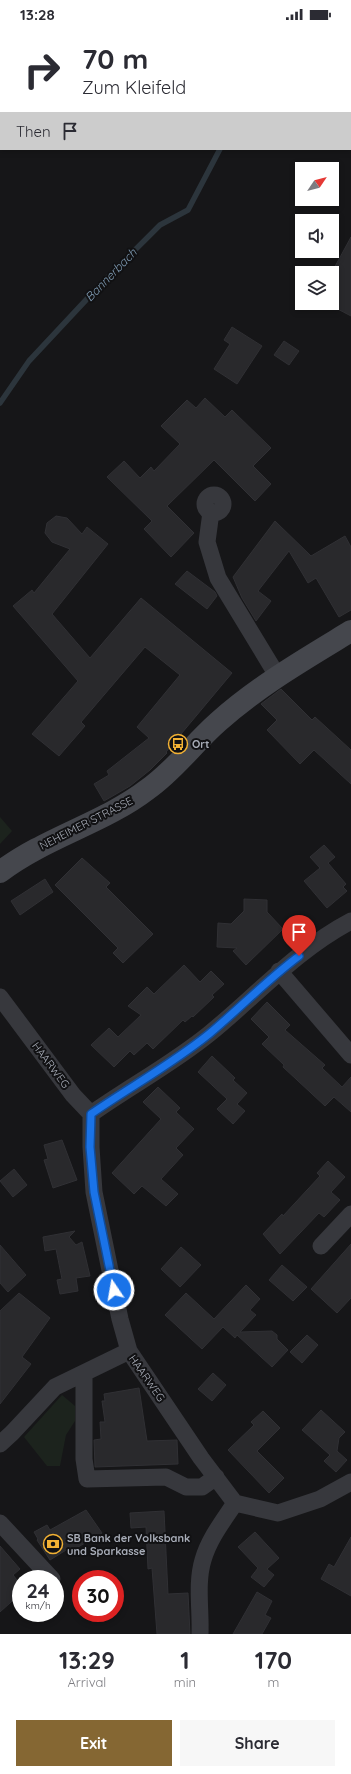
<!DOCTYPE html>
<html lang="en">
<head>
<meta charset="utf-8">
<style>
  :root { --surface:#fff; --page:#f7f7f7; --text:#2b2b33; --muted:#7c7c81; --accent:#856733 }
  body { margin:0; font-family:Quicksand,sans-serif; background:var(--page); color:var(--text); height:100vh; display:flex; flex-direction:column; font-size:15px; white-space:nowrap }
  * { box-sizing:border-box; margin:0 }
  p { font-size:13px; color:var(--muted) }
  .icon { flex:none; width:22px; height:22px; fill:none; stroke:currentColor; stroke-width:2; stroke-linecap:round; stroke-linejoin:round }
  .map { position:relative; height:1606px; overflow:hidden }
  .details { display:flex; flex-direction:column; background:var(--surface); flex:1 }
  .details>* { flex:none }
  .hud { position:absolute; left:0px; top:0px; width:351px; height:122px; box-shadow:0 2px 6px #0003; background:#fff; color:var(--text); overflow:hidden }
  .needle { width:26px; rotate:55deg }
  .controls { position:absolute; left:295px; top:134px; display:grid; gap:8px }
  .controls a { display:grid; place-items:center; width:44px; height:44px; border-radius:0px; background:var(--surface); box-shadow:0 2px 6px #0003; font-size:20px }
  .speed { position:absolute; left:12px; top:1542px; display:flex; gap:8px; font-size:20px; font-weight:700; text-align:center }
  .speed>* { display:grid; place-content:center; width:52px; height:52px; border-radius:50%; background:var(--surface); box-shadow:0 2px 6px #0003; line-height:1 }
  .speed small { font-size:10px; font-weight:400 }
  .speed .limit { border:6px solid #d22; background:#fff; color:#111 }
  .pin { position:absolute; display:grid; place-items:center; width:34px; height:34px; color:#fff; margin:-41px -17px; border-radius:50% 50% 50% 0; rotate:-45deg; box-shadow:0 0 4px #0007 }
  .pin .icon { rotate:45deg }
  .me { position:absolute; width:44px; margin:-22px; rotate:348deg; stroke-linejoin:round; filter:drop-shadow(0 0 3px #0008) }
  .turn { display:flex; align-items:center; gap:14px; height:84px; padding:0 16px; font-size:18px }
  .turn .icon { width:52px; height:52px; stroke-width:2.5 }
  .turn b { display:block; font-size:28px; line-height:34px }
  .then { display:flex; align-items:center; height:38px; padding:0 16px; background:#0003; gap:8px; font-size:15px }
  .eta { display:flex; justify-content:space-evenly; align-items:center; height:68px; text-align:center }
  .eta b { font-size:24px; font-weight:700; line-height:28px }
  .cta { display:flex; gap:8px; margin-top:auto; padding:8px 16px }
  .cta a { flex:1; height:46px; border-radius:0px; background:var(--accent); color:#fff; font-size:16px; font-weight:700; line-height:46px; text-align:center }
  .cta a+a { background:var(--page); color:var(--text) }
  .status { display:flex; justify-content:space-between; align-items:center; height:28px; padding:0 20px; background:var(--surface); direction:ltr }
  .status svg { height:11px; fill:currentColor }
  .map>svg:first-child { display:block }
  .green { fill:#1c231d }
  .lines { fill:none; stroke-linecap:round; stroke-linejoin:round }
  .stream { stroke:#2c353c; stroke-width:5.5 }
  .building { fill:#29292c; stroke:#303034 }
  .street { stroke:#37383d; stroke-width:17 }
  .secondary { stroke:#45474d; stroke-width:22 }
  .route-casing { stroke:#114b97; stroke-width:10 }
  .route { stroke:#1a73e8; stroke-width:7 }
  .labels { text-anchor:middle; stroke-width:4; stroke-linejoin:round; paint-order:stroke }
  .poi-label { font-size:11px; font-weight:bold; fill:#a8adb8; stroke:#111113; text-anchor:start }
  .street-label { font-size:11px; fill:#a8adb8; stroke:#111113 }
  .water-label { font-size:12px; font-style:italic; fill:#7f9bb3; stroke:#111113 }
</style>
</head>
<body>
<div class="status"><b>13:28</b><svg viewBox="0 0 49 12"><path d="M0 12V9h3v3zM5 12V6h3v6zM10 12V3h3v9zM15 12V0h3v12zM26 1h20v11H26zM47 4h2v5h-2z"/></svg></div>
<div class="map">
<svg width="351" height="1606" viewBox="0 0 351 1606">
  <rect width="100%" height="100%" fill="#161618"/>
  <path class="green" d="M 0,789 L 12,803 L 0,816 Z
    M 62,1367 L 75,1378 L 75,1393 L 66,1407 L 60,1438 L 47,1438 L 24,1409 Z"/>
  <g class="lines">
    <path class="stream" d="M 289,1 L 289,0
      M 0,375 L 29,333 L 100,257 L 160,197 L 188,182 L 220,121"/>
  </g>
  <path class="building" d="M 351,209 L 351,288 L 332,278 L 332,244 Z
    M 232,299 L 262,318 L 237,356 L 214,341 L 230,316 L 224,312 Z
    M 284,313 L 299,323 L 289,337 L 274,327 Z
    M 205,370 L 225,389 L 232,382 L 271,420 L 253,438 L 271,456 L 255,473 L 214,432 L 167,478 L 194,505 L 171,529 L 144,501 L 152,493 L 107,449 L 124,433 L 140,450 L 151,439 L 154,443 L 180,416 L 161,398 L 187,372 L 196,380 Z
    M 56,488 L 67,490 L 82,506 L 87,499 L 108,516 L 52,586 L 90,630 L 141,570 L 232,645 L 166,724 L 167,725 L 150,742 L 130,758 L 104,773 L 94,756 L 109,747 L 107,743 L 149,710 L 137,699 L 180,647 L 145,619 L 81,694 L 85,698 L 59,728 L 32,706 L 78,653 L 13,578 L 32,562 L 34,565 L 70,521 L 52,514 L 45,505 L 47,495 Z
    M 275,493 L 311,528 L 345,508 L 351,519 L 351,582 L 339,589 L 316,550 L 308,555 L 289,523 L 258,563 L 271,573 L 256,593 L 242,570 L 233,549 Z
    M 187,543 L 215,564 L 217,568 L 207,581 L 175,556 Z
    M 281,661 L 312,692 L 315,689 L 351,722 L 351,756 L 314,722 L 300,736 L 267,702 L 277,692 L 261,676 Z
    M 324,817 L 335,829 L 328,835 L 346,856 L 343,859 L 347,863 L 327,880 L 304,853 L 320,840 L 310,829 Z
    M 82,830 L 110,855 L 106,859 L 153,906 L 123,935 L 113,925 L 118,920 L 55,857 Z
    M 45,851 L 53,864 L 20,887 L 11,873 Z
    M 244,871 L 267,872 L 267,884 L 283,901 L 246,937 L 233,923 L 237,920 L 217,919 L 218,895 L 231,896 L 244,883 Z
    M 184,937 L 200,954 L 211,943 L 224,956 L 212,967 L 214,969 L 193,989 L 192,988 L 185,994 L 183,992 L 153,1021 L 147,1015 L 134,1027 L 130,1023 L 114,1039 L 91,1017 L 109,1000 L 118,1009 L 141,987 L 128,978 L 147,959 L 154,966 Z
    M 267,974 L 290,997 L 285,1002 L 325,1037 L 322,1040 L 342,1059 L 351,1049 L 351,1084 L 334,1069 L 325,1078 L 283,1039 L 284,1037 L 262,1016 L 269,1009 L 251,991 Z
    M 212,1028 L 235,1050 L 233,1052 L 247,1065 L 237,1076 L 245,1083 L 233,1096 L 217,1081 L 227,1071 L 198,1044 Z
    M 158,1059 L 180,1080 L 176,1084 L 194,1101 L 176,1120 L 183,1127 L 161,1151 L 178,1166 L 166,1178 L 142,1158 L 134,1166 L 112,1145 L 161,1091 L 143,1074 Z
    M 62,1112 L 77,1152 L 53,1160 L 44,1132 L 48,1131 L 44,1117 Z
    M 328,1133 L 345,1149 L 331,1164 L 340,1172 L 324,1189 L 319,1185 L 280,1226 L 263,1206 L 282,1186 L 283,1188 L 320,1148 L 317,1145 Z
    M 14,1141 L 27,1157 L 13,1169 L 0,1153 Z
    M 75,1203 L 69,1209 L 76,1217 L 82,1214 L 90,1248 L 76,1250 L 78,1263 L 60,1266 L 57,1252 L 62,1251 L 56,1221 L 45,1223 L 43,1209 Z
    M 351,1216 L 351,1270 L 337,1285 L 311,1261 Z
    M 0,1217 L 26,1247 L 8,1264 L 0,1255 Z
    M 181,1219 L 201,1237 L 180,1259 L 161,1241 Z
    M 282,1237 L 307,1259 L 293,1273 L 269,1252 Z
    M 246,1257 L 260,1271 L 250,1282 L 256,1287 L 240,1304 L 272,1303 L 277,1307 L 277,1311 L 288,1322 L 272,1339 L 237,1307 L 235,1310 L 223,1299 L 202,1321 L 165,1287 L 186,1265 L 214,1291 Z
    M 19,1265 L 50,1290 L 22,1329 L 31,1336 L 0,1376 L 0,1283 Z
    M 307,1307 L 318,1317 L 302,1335 L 290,1324 Z
    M 213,1345 L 226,1357 L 212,1373 L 198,1361 Z
    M 139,1360 L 147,1413 L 177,1412 L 178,1436 L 95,1439 L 94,1412 L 101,1411 L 100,1394 L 105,1394 L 102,1373 L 105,1373 L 104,1366 Z
    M 321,1382 L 345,1404 L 339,1410 L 337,1423 L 347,1432 L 336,1444 L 324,1433 L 330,1427 L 302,1402 Z
    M 263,1383 L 280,1400 L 257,1423 L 284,1450 L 269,1465 L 228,1422 L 254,1397 L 251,1394 Z
    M 86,1482 L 102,1505 L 73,1522 L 71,1519 L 50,1532 L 37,1512 L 38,1511 L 34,1504 L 47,1497 L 50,1502 Z
    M 164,1483 L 168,1566 L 188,1565 L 190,1606 L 157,1606 L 152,1540 L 148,1541 L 146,1499 L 131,1500 L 130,1485 Z
    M 255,1504 L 279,1530 L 267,1541 L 274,1547 L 264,1559 L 251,1549 L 258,1540 L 238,1519 Z
    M 351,1509 L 351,1568 L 321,1551 L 329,1536 L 334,1539 Z
    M 0,1518 L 20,1541 L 13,1547 L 21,1557 L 21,1565 L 0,1584 Z
    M 257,1564 L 272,1573 L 265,1587 L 271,1590 L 262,1606 L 233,1606 Z"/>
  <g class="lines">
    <path class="street" d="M205 476a9 9 0 1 1 18 0a9 9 0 1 1-18 0Z
      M 211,484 L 207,514 L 218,550 L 278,649
      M 279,943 L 351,1027
      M 0,969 L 73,1067 L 91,1086 L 91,1119 L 94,1164 L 120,1291 L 129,1323 L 201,1430 L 235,1475 L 278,1485 L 320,1471 L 351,1454
      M 91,1086 C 129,1059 172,1036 209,1006 C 256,968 296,922 351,893
      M 321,1218 L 351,1186
      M 84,1345 L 84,1431 L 87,1451 L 166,1449 L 186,1459 L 202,1459 L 216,1449
      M 0,1416 L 12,1405 L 55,1359 L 129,1323
      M 0,1495 L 52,1551
      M 200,1606 C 201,1582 196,1555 203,1532 C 209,1511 223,1493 235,1475"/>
    <path class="secondary" d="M 0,844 C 46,809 104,795 148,761 C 175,742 194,715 218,694 C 258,658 305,631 351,603"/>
  </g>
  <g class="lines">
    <g class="route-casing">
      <path id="route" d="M 114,1262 L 94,1164 L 90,1119 L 91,1086 C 130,1059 172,1036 209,1006 C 240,980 267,952 299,928"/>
    </g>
    <use href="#route" class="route"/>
  </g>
  <defs>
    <g id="bus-ring" transform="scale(1)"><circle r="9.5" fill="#111113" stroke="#f2b134" stroke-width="1.5"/><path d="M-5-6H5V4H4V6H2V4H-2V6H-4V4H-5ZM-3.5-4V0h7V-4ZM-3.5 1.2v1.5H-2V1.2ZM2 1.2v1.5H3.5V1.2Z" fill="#f2b134"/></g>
    <g id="bank-ring" transform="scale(1)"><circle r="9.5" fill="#111113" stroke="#f2b134" stroke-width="1.5"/><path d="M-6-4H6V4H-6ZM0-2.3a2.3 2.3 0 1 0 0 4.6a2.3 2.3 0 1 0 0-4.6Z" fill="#f2b134"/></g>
  </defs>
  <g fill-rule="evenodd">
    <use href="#bus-ring" x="178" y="716"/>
    <use href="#bank-ring" x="53" y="1516"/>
  </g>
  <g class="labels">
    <g class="poi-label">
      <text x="192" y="720">Ort</text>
      <text x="67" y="1514">SB Bank der Volksbank<tspan x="67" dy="13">und Sparkasse</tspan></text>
    </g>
    <g class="street-label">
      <text transform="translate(86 795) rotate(-27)" y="4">NEHEIMER STRASSE</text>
      <text transform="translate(51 1037) rotate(53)" y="4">HAARWEG</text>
      <text transform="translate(147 1350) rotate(55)" y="4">HAARWEG</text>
    </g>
    <g class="water-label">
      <text transform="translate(111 247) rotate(-46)" y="4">Bannerbach</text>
    </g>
  </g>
</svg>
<div class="controls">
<a><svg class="needle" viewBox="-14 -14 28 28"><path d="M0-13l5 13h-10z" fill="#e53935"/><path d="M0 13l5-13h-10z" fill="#7c7c81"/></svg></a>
<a><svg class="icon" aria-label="sound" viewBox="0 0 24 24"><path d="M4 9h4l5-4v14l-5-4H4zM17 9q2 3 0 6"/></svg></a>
<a><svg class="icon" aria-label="layers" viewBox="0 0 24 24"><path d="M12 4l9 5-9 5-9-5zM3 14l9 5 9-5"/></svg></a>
</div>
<div class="speed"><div>24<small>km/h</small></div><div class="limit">30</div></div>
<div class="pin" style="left:299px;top:928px;background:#d93025"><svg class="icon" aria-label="arrive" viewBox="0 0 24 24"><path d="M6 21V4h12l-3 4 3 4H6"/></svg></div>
<svg class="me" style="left:114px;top:1262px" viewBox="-20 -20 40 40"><circle r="17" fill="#1a73e8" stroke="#fff" stroke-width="3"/><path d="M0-11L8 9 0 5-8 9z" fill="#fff"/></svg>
<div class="hud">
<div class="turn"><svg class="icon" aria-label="right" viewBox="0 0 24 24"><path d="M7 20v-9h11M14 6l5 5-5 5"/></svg><div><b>70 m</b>Zum Kleifeld</div></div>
<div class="then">Then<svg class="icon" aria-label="arrive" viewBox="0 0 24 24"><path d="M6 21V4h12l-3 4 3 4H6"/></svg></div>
</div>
</div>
<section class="details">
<div class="eta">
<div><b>13:29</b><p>Arrival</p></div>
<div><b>1</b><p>min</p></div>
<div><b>170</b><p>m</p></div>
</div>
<div class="cta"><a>Exit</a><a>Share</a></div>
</section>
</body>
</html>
